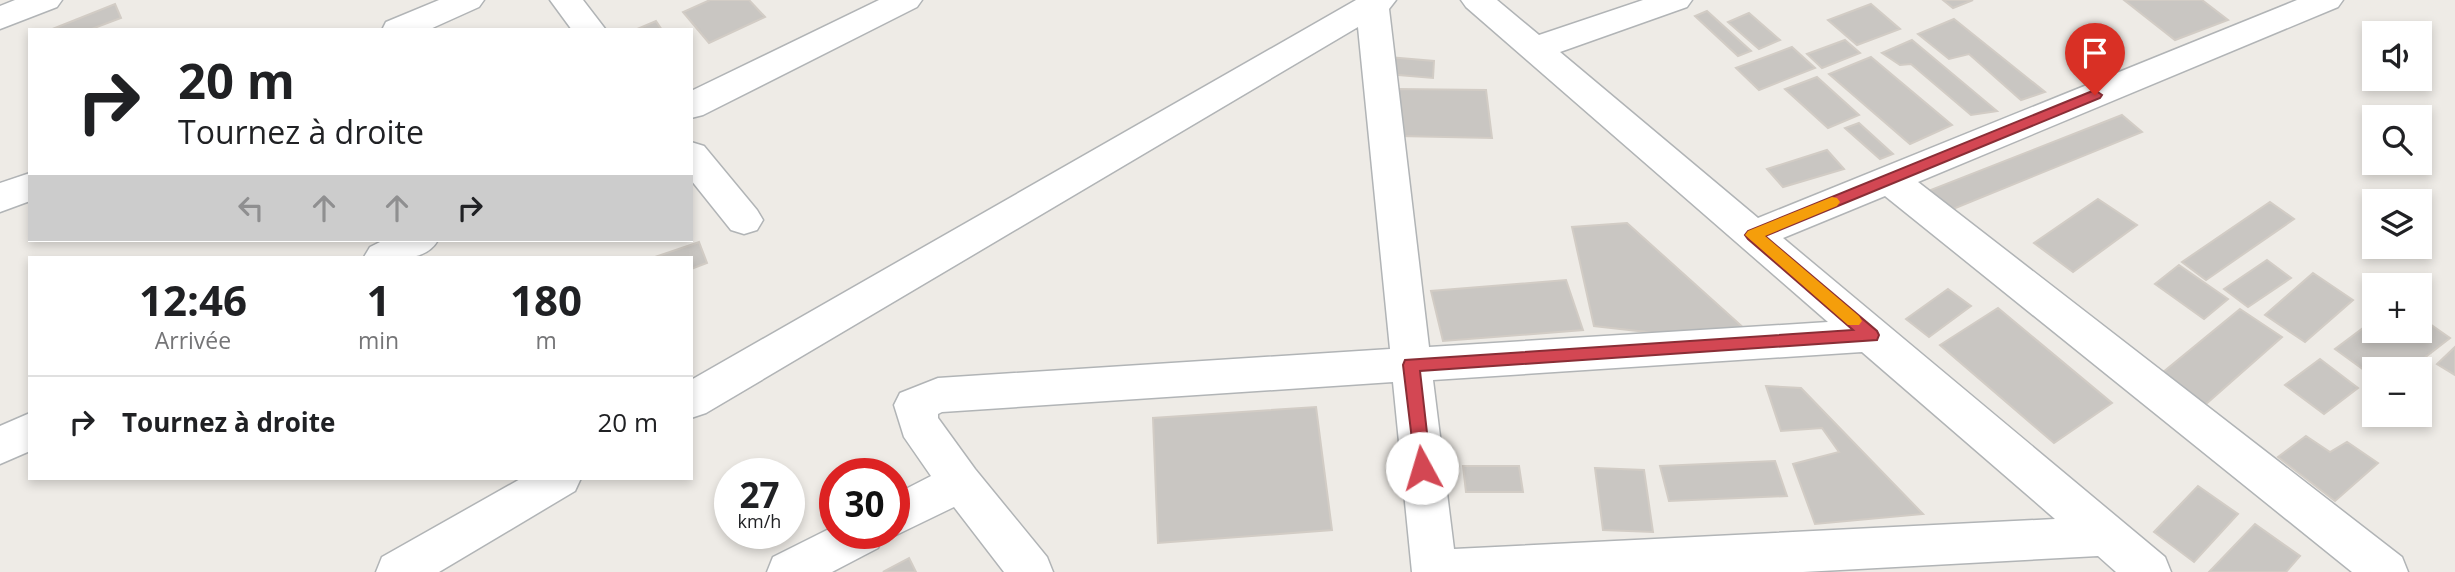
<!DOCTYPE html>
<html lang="fr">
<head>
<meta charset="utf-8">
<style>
  :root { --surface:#fff; --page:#f2f2f2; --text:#202124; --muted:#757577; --line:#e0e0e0 }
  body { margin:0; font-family:"Open Sans",sans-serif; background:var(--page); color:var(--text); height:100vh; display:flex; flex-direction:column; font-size:26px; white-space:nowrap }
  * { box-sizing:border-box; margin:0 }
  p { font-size:23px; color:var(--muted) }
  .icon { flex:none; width:38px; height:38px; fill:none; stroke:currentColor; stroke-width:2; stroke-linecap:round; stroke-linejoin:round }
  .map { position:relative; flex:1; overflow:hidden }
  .drawer { position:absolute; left:28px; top:256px; width:665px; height:224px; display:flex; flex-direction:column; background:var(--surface); border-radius:0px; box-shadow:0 4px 10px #0003 }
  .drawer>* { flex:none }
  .banner { position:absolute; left:28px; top:28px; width:665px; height:214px; border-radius:0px; box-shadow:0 4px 10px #0003; background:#fff; color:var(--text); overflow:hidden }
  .tools { position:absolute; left:2362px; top:21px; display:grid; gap:14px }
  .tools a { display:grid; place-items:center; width:70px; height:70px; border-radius:0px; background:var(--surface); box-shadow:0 4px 10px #0003; font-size:35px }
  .speed { position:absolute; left:714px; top:458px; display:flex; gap:14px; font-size:35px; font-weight:700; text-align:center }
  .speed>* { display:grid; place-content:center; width:91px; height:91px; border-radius:50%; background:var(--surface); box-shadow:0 4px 10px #0003; line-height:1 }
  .speed small { font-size:18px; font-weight:400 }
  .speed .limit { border:10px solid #d22; background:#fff; color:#111 }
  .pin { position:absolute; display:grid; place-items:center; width:60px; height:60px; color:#fff; margin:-72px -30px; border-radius:50% 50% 50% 0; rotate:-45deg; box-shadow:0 0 7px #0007 }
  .pin .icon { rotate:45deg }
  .me { position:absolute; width:77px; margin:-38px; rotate:354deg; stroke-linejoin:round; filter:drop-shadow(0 0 5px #0008) }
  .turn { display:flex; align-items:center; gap:24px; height:147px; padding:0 35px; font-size:32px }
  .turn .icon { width:91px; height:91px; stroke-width:2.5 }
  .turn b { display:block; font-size:49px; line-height:60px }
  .lanes { display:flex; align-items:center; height:66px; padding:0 35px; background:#0003; justify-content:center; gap:35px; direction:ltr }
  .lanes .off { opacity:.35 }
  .eta { display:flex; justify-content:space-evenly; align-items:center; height:119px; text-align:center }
  .eta b { font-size:42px; font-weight:700; line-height:49px }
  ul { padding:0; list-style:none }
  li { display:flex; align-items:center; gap:21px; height:91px; padding:0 35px; border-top:2px solid var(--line) }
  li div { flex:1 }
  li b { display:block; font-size:26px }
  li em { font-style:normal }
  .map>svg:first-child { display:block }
  .building { fill:#c9c6c2; stroke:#d2ccc5; stroke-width:2 }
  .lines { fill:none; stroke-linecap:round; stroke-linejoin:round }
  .minor-casing { stroke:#b1b4b6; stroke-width:3 }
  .minor { fill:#fff; fill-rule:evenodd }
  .route { fill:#d34753; stroke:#892e36; stroke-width:2 }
  .slow { fill:#f59e0b }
</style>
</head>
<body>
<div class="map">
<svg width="2455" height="572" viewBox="0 0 2455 572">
  <rect width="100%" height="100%" fill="#eeebe6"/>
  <path class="building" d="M 710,0 L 749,0 L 765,17 L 709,43 L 683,12 Z
    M 1943,0 L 1973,0 L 1953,8 Z
    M 2124,0 L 2202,0 L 2228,20 L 2175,40 Z
    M 115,4 L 121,18 L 89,30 L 50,30 Z
    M 1871,4 L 1900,29 L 1857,45 L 1828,20 Z
    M 1707,11 L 1751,51 L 1738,56 L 1695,16 Z
    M 1749,13 L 1780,40 L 1759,49 L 1728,22 Z
    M 1954,19 L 2045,92 L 2021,100 L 1969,54 L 1949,59 L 1918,34 Z
    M 656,21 L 662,30 L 635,30 Z
    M 1845,40 L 1860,53 L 1822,68 L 1807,54 Z
    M 1912,40 L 1997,111 L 1971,115 L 1911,64 L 1900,65 L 1882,53 Z
    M 1792,47 L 1815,68 L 1759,90 L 1736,68 Z
    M 1388,57 L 1434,61 L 1433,78 L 1387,74 Z
    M 1871,57 L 1952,125 L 1910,144 L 1829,74 Z
    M 1817,77 L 1859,115 L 1828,128 L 1785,89 Z
    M 1396,89 L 1486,90 L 1492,138 L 1399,136 Z
    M 2122,115 L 2142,132 L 1948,211 L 1928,191 Z
    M 1859,123 L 1893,154 L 1880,159 L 1845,128 Z
    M 1827,150 L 1844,169 L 1783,187 L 1767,169 Z
    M 2098,199 L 2137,225 L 2073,272 L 2034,243 Z
    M 2270,202 L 2294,219 L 2206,280 L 2182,262 Z
    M 1627,223 L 1746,330 L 1735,342 L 1594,326 L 1572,227 Z
    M 699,242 L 707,263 L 691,269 L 691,257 L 655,257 Z
    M 2267,260 L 2291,278 L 2248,307 L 2224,289 Z
    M 2179,265 L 2228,299 L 2204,319 L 2155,284 Z
    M 2313,273 L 2353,300 L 2305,342 L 2265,315 Z
    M 1566,280 L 1583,330 L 1443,341 L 1431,291 Z
    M 1948,289 L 1971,306 L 1929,337 L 1906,319 Z
    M 1998,308 L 2112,403 L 2054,443 L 1940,345 Z
    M 2240,309 L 2282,337 L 2205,405 L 2162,373 Z
    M 2420,317 L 2450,338 L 2410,369 L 2375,369 L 2375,378 L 2335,349 L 2375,319 L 2375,331 L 2420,331 Z
    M 2455,347 L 2455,375 L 2437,364 Z
    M 2320,359 L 2358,388 L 2324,414 L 2285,385 Z
    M 1766,386 L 1801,388 L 1923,514 L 1815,524 L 1793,464 L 1839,452 L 1822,428 L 1781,431 Z
    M 1316,407 L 1332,530 L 1158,543 L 1153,418 Z
    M 2306,436 L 2330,452 L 2347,442 L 2378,463 L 2335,501 L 2278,457 Z
    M 1775,461 L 1787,496 L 1669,501 L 1660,466 Z
    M 1463,466 L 1519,466 L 1523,492 L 1466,492 Z
    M 1595,468 L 1644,470 L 1653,532 L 1603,530 Z
    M 2198,486 L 2238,514 L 2194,562 L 2154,532 Z
    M 2255,524 L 2300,556 L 2286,572 L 2209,572 Z
    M 909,558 L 916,572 L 883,572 Z"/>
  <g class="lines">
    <g class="minor-casing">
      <path id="minor" d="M 15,0 L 62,0 L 57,7 L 0,29 L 0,6 Z
        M 439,0 L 484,0 L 479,7 L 428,30 L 382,30 L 386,22 Z
        M 550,0 L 583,0 L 606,30 L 572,30 Z
        M 879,0 L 922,0 L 917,7 L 703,115 L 691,118 L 691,91 Z
        M 1356,0 L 1396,0 L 1389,9 L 1429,347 L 1828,322 L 1466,7 L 1461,0 L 1497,0 L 1539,35 L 1643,0 L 1692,0 L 1687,7 L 1560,52 L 1758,218 L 2297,0 L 2343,0 L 2338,7 L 1918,182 L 2402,557 L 2408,572 L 2352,572 L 1885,196 L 1783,238 L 2165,557 L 2171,572 L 2116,572 L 2098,556 L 1803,572 L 1412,572 L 1393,382 L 942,412 L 938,414 L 938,418 L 975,469 L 1047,557 L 1053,572 L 1004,572 L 954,507 L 894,536 L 887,534 L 894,534 L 894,495 L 931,476 L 904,437 L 894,405 L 900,393 L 938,378 L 1390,349 L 1358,27 L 706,413 L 691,418 L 691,380 ZM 1862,352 L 2055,519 L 1454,549 L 1433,380 Z
        M 691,142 L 704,146 L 757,210 L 763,220 L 757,230 L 744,234 L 731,230 L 691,180 Z
        M 30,173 L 30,201 L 0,212 L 0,183 Z
        M 384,240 L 438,240 C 424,265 389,257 364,257 L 370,247 Z
        M 30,413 L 30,451 L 0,464 L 0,426 Z
        M 522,478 L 581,478 L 575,491 L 439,572 L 376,572 L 382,557 Z
        M 835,526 L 835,534 L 884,534 L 878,548 L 832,572 L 767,572 L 773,557 Z"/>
    </g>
    <use href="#minor" class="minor"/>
  </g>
  <path class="route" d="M 2095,90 L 2102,95 L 2100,98 L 1765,236 L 1877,331 L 1879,335 L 1877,340 L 1420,371 L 1431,468 L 1429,473 L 1422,476 L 1416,473 L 1403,365 L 1405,360 L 1853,330 L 1748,239 L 1745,235 L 1748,231 Z"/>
  <path class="slow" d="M 1832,197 L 1837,198 L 1840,202 L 1837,206 L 1765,236 L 1859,316 L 1862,321 L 1859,325 L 1848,325 L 1745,235 L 1748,231 Z"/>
</svg>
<div class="tools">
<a><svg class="icon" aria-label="sound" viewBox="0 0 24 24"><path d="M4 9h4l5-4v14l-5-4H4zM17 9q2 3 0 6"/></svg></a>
<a><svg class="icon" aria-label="search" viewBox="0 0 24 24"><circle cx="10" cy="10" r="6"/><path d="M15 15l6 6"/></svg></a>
<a><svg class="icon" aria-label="layers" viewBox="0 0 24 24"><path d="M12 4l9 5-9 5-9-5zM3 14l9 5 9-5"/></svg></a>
<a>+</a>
<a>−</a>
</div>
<div class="speed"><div>27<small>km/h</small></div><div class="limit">30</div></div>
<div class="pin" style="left:2095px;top:95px;background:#d93025"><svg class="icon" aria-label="arrive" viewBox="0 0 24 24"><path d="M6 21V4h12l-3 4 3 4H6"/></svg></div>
<svg class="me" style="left:1422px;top:468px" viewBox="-20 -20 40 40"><circle r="19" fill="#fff"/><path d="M0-13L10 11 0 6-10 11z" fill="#d34753"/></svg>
<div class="banner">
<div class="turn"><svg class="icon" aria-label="right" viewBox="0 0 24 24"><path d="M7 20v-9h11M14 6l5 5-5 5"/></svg><div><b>20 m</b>Tournez à droite</div></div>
<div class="lanes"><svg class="icon off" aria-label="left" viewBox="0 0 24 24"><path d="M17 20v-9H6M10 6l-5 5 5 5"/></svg><svg class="icon off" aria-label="ahead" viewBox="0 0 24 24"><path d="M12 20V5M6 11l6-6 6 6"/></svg><svg class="icon off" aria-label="ahead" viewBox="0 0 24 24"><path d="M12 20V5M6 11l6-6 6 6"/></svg><svg class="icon" aria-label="right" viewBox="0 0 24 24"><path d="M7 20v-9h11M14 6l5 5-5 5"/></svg></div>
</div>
<section class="drawer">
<div class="eta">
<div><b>12:46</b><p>Arrivée</p></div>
<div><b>1</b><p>min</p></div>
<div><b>180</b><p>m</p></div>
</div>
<ul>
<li><svg class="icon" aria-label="right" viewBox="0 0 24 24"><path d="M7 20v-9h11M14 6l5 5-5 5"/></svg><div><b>Tournez à droite</b></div><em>20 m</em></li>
</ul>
</section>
</div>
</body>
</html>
